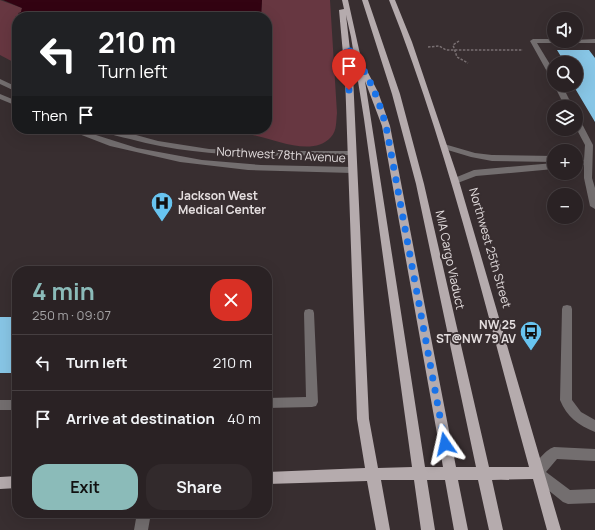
<!DOCTYPE html>
<html lang="en">
<head>
<meta charset="utf-8">
<style>
  :root { --surface:#2a2224; --page:#322a2c; --text:#f1f3f6; --muted:#a5a4a6; --line:#463f41; --accent:#8bbbb9 }
  body { margin:0; font-family:Manrope,sans-serif; background:var(--page); color:var(--text); height:100vh; display:flex; flex-direction:column; font-size:15px; white-space:nowrap }
  * { box-sizing:border-box; margin:0 }
  p { font-size:13px; color:var(--muted) }
  .icon { flex:none; width:22px; height:22px; fill:none; stroke:currentColor; stroke-width:2; stroke-linecap:round; stroke-linejoin:round }
  .map { position:relative; flex:1; overflow:hidden }
  .sheet { position:absolute; left:12px; top:266px; width:260px; height:252px; display:flex; flex-direction:column; background:var(--surface); border-radius:16px; box-shadow:0 4px 16px #0002,0 0 0 1px var(--line) }
  .sheet>* { flex:none }
  .guide { position:absolute; left:12px; top:12px; width:260px; height:122px; border-radius:16px; box-shadow:0 4px 16px #0002,0 0 0 1px var(--line); background:#202124; color:#fff; overflow:hidden }
  .controls { position:absolute; left:547px; top:12px; display:grid; gap:8px }
  .controls a { display:grid; place-items:center; width:36px; height:36px; border-radius:50%; background:var(--surface); box-shadow:0 4px 16px #0002,0 0 0 1px var(--line); font-size:20px }
  .pin { position:absolute; display:grid; place-items:center; width:34px; height:34px; color:#fff; margin:-41px -17px; border-radius:50% 50% 50% 0; rotate:-45deg; box-shadow:0 0 4px #0007 }
  .pin .icon { rotate:45deg }
  .me { position:absolute; width:44px; margin:-22px; rotate:349deg; stroke-linejoin:round; filter:drop-shadow(0 0 3px #0008) }
  .turn { display:flex; align-items:center; gap:14px; height:84px; padding:0 20px; font-size:18px }
  .turn .icon { width:52px; height:52px; stroke-width:2.5 }
  .turn b { display:block; font-size:28px; line-height:34px }
  .then { display:flex; align-items:center; height:38px; padding:0 20px; background:#0003; gap:8px; font-size:15px }
  .round { display:grid; place-items:center; flex:none; width:42px; height:42px; border-radius:16px; background:var(--page) }
  .headline { display:flex; align-items:center; justify-content:space-between; height:68px; padding:0 20px }
  h1 { font-size:24px; font-weight:700; line-height:30px; color:var(--accent) }
  .button { display:flex; gap:8px; margin-top:auto; padding:8px 20px }
  .button a { flex:1; height:46px; border-radius:16px; background:var(--accent); color:#111; font-size:16px; font-weight:700; line-height:46px; text-align:center }
  .button a+a { background:var(--page); color:var(--text) }
  ul { padding:0; list-style:none }
  li { display:flex; align-items:center; gap:12px; height:56px; padding:0 20px; border-top:1px solid var(--line) }
  li div { flex:1 }
  li b { display:block; font-size:15px }
  li em { font-style:normal }
  .map>svg:first-child { display:block }
  .green { fill:#673741 }
  .water { fill:#330312 }
  .building { fill:#88c6e6 }
  .lines { fill:none; stroke-linecap:round; stroke-linejoin:round }
  .path { stroke:#786f71; stroke-width:1.5; stroke-dasharray:2.5 1.5; stroke-linecap:butt }
  .minor { fill:#736e6f; fill-rule:evenodd }
  .major { fill:#b5abad; fill-rule:evenodd }
  .route { stroke:#1a73e8; stroke-width:7; stroke-dasharray:0 12.6 }
  .labels { text-anchor:middle; stroke-width:4; stroke-linejoin:round; paint-order:stroke }
  .street-label { font-size:12px; fill:#e4dedf; stroke:#382e30 }
  .poi-label { font-size:12px; font-weight:bold; fill:#e4dedf; stroke:#382e30; text-anchor:start }
</style>
</head>
<body>
<div class="map">
<svg width="595" height="530" viewBox="0 0 595 530">
  <rect width="100%" height="100%" fill="#382e30"/>
  <path class="green" d="M 0,0 L 22,8 L 21,12 L 18,13 L 21,15 L 15,18 L 17,19 L 17,64 L 0,55 Z
    M 262,0 L 330,0 L 337,113 C 336,121 337,131 331,137 C 313,157 277,140 257,136 C 245,133 232,131 220,129 L 267,129 L 267,17 L 261,17 Z"/>
  <path class="water" d="M 3,0 L 262,0 L 261,17 L 17,17 L 17,19 L 15,17 L 21,15 L 18,14 L 21,12 L 22,8 Z"/>
  <path class="building" d="M 557,50 L 589,50 L 595,58 L 595,122 L 573,85 L 578,85 L 576,81 L 576,63 L 565,63 Z
    M 0,317 L 17,317 L 17,373 L 0,373 Z"/>
  <g class="lines">
    <path class="path" d="M 459,41 L 453,45 L 457,57 L 468,63
      M 428,47 L 439,46 L 446,50 L 523,50"/>
    <path class="minor" d="M 554,39 L 554,41 L 595,39 L 595,43 L 537,43 L 554,71 L 554,79 L 550,77 L 530,41 L 533,39 Z
      M 0,79 L 17,87 L 17,92 L 0,84 Z
      M 554,85 L 562,85 L 573,107 L 565,107 Z
      M 0,94 L 17,101 L 17,106 L 0,99 Z
      M 576,118 L 580,120 L 593,145 L 592,178 L 595,188 L 595,209 L 590,206 L 584,178 L 584,165 L 576,164 L 576,158 L 584,160 L 585,145 L 576,128 Z
      M 66,129 L 77,129 L 137,148 L 202,160 L 261,165 L 352,167 L 356,170 L 352,173 L 248,170 L 180,162 L 110,146 Z
      M 102,129 L 114,129 L 158,141 L 209,149 L 270,151 L 352,151 L 356,153 L 352,155 C 277,156 203,159 130,139 C 122,137 108,135 102,129 Z
      M 441,144 L 444,144 L 475,153 L 492,155 L 554,156 L 554,162 L 492,161 L 471,157 L 441,148 Z
      M 554,163 L 554,169 L 476,176 L 455,184 L 451,181 L 452,179 L 474,170 Z
      M 567,305 L 571,306 L 572,309 L 572,400 L 581,412 L 595,420 L 595,432 C 578,425 567,417 560,400 L 562,309 L 563,306 Z
      M 309,309 L 313,310 L 314,313 L 318,402 L 316,406 L 312,407 L 267,408 L 267,398 L 306,397 L 304,313 L 305,310 Z
      M 0,400 L 17,400 L 17,410 L 0,410 Z
      M 554,447 L 595,449 L 595,461 L 557,459 L 546,472 L 570,490 L 595,489 L 595,503 L 568,504 L 563,502 L 532,477 L 530,473 C 534,464 545,450 554,447 Z
      M 137,513 L 151,513 L 148,530 L 134,530 Z"/>
    <path class="major" d="M 342,0 L 348,0 L 362,63 L 364,65 L 378,92 L 390,126 L 456,467 L 476,467 L 416,184 L 392,94 L 362,0 L 368,0 L 400,94 L 424,184 L 489,467 L 529,467 C 486,311 449,151 389,0 L 395,0 L 412,42 L 459,181 L 561,530 L 547,530 L 533,479 L 492,480 L 503,530 L 489,530 L 478,480 L 458,480 L 468,530 L 454,530 L 445,480 L 427,480 L 435,530 L 421,530 L 414,480 L 381,480 L 390,530 L 376,530 L 367,481 L 267,484 L 267,472 L 365,468 L 357,419 L 345,76 L 339,10 L 344,9 ZM 346,15 L 351,37 L 364,119 L 412,467 L 378,468 L 369,419 L 353,76 ZM 365,81 L 382,126 L 443,467 L 425,467 Z
      M 17,476 L 17,488 L 0,489 L 0,477 Z"/>
  </g>
  <g class="lines">
    <path class="route" d="M 349,90 L 346,46 C 368,72 377,94 386,126 L 445,444"/>
  </g>
  <defs>
    <g id="hospital-pin" transform="scale(1.15)"><path d="M0 17L-7.5 6A9.5 9.5 0 1 1 7.5 6Z" fill="#68c4f0" stroke="#382e30"/><path d="M-5-5h3v3.5h4V-5h3V5h-3V1.5h-4V5h-3Z" fill="#111"/></g>
    <g id="bus-pin" transform="scale(1.15)"><path d="M0 17L-7.5 6A9.5 9.5 0 1 1 7.5 6Z" fill="#68c4f0" stroke="#382e30"/><path d="M-5-6H5V4H4V6H2V4H-2V6H-4V4H-5ZM-3.5-4V0h7V-4ZM-3.5 1.2v1.5H-2V1.2ZM2 1.2v1.5H3.5V1.2Z" fill="#111"/></g>
  </defs>
  <g fill-rule="evenodd">
    <use href="#hospital-pin" x="162" y="203"/>
    <use href="#bus-pin" x="531" y="332"/>
  </g>
  <g class="labels">
    <g class="street-label">
      <text transform="translate(281 155) rotate(3)" y="4">Northwest 78th Avenue</text>
      <text transform="translate(490 248) rotate(74)" y="4">Northwest 25th Street</text>
      <text transform="translate(450 260) rotate(78)" y="4">MIA Cargo Viaduct</text>
    </g>
    <g class="poi-label">
      <text x="178" y="200">Jackson West<tspan x="178" dy="14">Medical Center</tspan></text>
      <text x="516" y="329" text-anchor="end">NW 25<tspan x="516" dy="14">ST@NW 79 AV</tspan></text>
    </g>
  </g>
</svg>
<div class="controls">
<a><svg class="icon" aria-label="sound" viewBox="0 0 24 24"><path d="M4 9h4l5-4v14l-5-4H4zM17 9q2 3 0 6"/></svg></a>
<a><svg class="icon" aria-label="search" viewBox="0 0 24 24"><circle cx="10" cy="10" r="6"/><path d="M15 15l6 6"/></svg></a>
<a><svg class="icon" aria-label="layers" viewBox="0 0 24 24"><path d="M12 4l9 5-9 5-9-5zM3 14l9 5 9-5"/></svg></a>
<a>+</a>
<a>−</a>
</div>
<div class="pin" style="left:349px;top:90px;background:#d93025"><svg class="icon" aria-label="arrive" viewBox="0 0 24 24"><path d="M6 21V4h12l-3 4 3 4H6"/></svg></div>
<svg class="me" style="left:445px;top:444px" viewBox="-20 -20 40 40"><path d="M0-17L14 15 0 8-14 15z" fill="#1a73e8" stroke="#fff" stroke-width="4"/></svg>
<div class="guide">
<div class="turn"><svg class="icon" aria-label="left" viewBox="0 0 24 24"><path d="M17 20v-9H6M10 6l-5 5 5 5"/></svg><div><b>210 m</b>Turn left</div></div>
<div class="then">Then<svg class="icon" aria-label="arrive" viewBox="0 0 24 24"><path d="M6 21V4h12l-3 4 3 4H6"/></svg></div>
</div>
<section class="sheet">
<div class="headline"><div><h1>4 min</h1><p>250 m · 09:07</p></div><a class="round" style="background:#d93025;color:#fff"><svg class="icon" aria-label="close" viewBox="0 0 24 24"><path d="M6 6l12 12M18 6L6 18"/></svg></a></div>
<ul>
<li><svg class="icon" aria-label="left" viewBox="0 0 24 24"><path d="M17 20v-9H6M10 6l-5 5 5 5"/></svg><div><b>Turn left</b></div><em>210 m</em></li>
<li><svg class="icon" aria-label="arrive" viewBox="0 0 24 24"><path d="M6 21V4h12l-3 4 3 4H6"/></svg><div><b>Arrive at destination</b></div><em>40 m</em></li>
</ul>
<div class="button"><a>Exit</a><a>Share</a></div>
</section>
</div>
</body>
</html>
